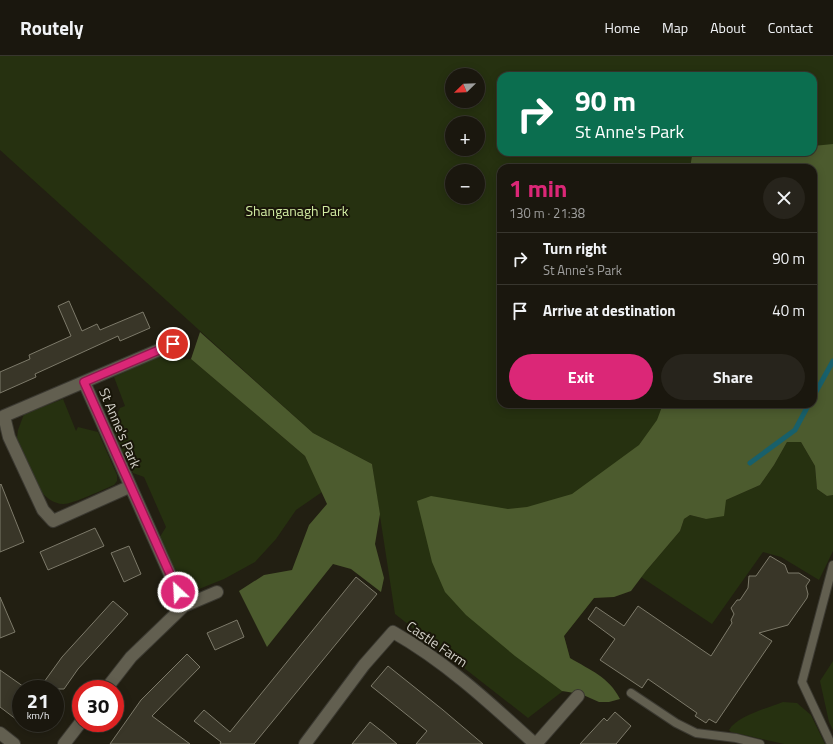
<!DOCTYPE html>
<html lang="en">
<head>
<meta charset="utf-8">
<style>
  :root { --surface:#1a170e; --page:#27241c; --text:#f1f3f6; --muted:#9f9f9e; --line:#38362e; --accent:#db2777 }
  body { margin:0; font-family:"Titillium Web",sans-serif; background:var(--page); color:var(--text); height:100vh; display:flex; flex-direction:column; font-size:15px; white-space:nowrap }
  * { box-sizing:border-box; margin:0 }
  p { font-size:13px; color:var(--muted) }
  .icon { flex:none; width:22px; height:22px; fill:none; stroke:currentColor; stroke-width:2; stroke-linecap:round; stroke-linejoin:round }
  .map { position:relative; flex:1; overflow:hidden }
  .panel { position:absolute; left:497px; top:108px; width:320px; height:244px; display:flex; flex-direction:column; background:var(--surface); border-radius:12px; box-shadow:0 2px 10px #0003,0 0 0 1px var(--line) }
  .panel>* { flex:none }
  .guide { position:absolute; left:497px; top:16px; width:320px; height:84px; border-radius:12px; box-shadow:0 2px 10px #0003,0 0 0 1px var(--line); background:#0b6e4f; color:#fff; overflow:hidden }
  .needle { width:26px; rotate:247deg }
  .fabs { position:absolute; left:445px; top:12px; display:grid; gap:8px }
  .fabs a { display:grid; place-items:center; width:40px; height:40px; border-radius:50%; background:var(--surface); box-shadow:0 2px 10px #0003,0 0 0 1px var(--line); font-size:20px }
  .speed { position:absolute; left:12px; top:624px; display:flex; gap:8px; font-size:20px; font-weight:700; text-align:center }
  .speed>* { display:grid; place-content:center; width:52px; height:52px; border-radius:50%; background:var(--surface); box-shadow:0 2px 10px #0003,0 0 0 1px var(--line); line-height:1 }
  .speed small { font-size:10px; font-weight:400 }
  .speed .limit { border:6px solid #d22; background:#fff; color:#111 }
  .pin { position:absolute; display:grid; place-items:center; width:34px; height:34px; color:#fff; margin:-17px; border:2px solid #fff; border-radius:50%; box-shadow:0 1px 4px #0007 }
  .me { position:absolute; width:44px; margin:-22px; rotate:335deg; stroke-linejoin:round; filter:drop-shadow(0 0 3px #0008) }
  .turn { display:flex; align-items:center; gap:14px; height:84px; padding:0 12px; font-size:18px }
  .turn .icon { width:52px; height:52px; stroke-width:2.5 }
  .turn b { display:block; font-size:28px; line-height:34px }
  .round { display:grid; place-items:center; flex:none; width:42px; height:42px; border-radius:21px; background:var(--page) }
  .overview { display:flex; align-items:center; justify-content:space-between; height:68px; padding:0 12px }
  h1 { font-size:24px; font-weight:700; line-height:30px; color:var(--accent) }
  .action { display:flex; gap:8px; margin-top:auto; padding:8px 12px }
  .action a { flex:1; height:46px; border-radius:24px; background:var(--accent); color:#fff; font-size:16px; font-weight:700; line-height:46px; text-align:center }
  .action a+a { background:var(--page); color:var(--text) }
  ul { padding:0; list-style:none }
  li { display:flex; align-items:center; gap:12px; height:52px; padding:0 12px; border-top:1px solid var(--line) }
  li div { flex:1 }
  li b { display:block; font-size:15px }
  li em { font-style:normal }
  header { display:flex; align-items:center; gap:24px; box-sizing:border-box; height:56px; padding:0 20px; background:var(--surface); border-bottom:1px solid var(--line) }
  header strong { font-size:19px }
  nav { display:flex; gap:22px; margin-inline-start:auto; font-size:14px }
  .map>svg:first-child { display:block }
  .green { fill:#263110; fill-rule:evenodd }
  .forest { fill:#4c5b2e }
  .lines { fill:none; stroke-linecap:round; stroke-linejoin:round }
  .stream { stroke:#18606b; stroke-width:5 }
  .building { fill:#393628; stroke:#7d7a6a }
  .lane-casing { stroke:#3b3931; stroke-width:10 }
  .street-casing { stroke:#3b3931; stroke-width:14 }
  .lane { stroke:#625f50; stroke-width:8 }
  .street { stroke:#625f50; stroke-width:12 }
  .route-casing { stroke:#8e194d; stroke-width:10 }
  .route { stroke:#db2777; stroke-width:7 }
  .labels { text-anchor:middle; stroke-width:4; stroke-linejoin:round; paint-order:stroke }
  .park-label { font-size:14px; fill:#d1eba2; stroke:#191609 }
  .street-label { font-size:14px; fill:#d4d2ca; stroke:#191609 }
</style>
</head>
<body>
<header>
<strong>Routely</strong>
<nav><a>Home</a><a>Map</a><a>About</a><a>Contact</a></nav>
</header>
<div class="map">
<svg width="833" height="688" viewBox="0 0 833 688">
  <rect width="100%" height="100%" fill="#221f12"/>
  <path class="green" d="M 0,0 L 833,0 L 833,275 L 813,302 L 813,112 L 501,112 L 501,348 L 779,348 L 594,542 L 564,580 L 576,625 L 528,662 L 395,558 L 372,408 L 313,377 L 0,94 ZM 452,19 L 478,19 L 478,45 L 452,45 ZM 501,20 L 813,20 L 813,96 L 501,96 ZM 452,67 L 478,67 L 478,93 L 452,93 ZM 452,115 L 478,115 L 478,141 L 452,141 Z
    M 162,299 L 175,304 L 191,303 L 305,400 L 322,436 L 296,454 L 276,483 L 255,506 L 224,523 L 199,533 L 178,522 L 168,505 L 158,484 L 166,471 L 144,421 L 133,417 L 111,372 L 120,352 L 125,350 L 114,321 Z
    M 63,343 L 76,375 L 78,371 L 98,376 L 117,419 L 117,425 L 114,429 C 104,433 71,449 63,448 C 54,448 45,441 40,434 L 17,382 L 18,374 L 24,358 Z
    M 787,386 L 801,386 L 815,410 L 817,433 L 827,440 L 833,439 L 833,495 L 819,524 L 781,501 L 763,496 L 712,568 L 641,521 L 680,475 L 684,463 L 690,459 L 706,463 L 726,444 L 760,429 L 774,409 Z
    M 833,605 L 833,674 L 829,666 L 820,625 Z
    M 783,646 L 797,647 L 811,659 L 825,688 L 784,688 L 731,676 L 729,674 C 737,660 768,652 783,646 Z"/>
  <path class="forest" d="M 833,88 L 833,439 L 827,440 L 817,433 L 815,410 L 801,386 L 787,386 L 774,409 L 760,429 L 726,444 L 724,460 L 706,463 L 690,459 L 684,463 L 680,475 L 646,515 L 631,535 L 614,541 L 594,542 L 564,580 L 570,602 C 590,614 609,621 620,643 L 609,646 L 599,646 L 581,638 L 562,635 L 515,600 L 466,559 L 445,536 L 432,506 L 417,445 L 431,440 L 508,453 L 527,451 L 572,438 L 639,389 L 657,364 L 663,348 L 813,348 L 813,112 L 690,112 L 692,100 L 724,96 L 813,96 L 813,90 Z
    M 200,276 L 313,377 L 372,408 L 380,458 L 375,488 L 384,522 L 381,536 L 351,513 L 333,508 L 267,591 L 239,535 L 264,519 L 292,514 L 309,469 L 327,448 L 305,400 L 191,303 Z"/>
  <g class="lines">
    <path class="stream" d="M 813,341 L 833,305
      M 750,407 L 795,374 L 809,348"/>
  </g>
  <path class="building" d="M 69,245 L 82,275 L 97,268 L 100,274 L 143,256 L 150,272 L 120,285 L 118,280 L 35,318 L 36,321 L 0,337 L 0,316 L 30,303 L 29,299 L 71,280 L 58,250 Z
    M 1,428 L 24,486 L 0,496 L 0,429 Z
    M 95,472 L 104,490 L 48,514 L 40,496 Z
    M 129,490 L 141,518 L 124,526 L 111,497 Z
    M 770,500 L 785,509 L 788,517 L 799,517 L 810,524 L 806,530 L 808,538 L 807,542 L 788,569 L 759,577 L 772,585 L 716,667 L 709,663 L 706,667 L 695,660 L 697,657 L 648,623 L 642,632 L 600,604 L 615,583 L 588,563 L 596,551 L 624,570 L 638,550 L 711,600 L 732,567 L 731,564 L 734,558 L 731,552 L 737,544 L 740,544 L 748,532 L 749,520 L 756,520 Z
    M 356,521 L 377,538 L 254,688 L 220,688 L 221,686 L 194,665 L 204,654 L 230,676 Z
    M 0,541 L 15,576 L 0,582 Z
    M 113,545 L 128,558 L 78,613 L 64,633 L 39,633 L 62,601 Z
    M 237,564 L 244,581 L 215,594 L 207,577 Z
    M 187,598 L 200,611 L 152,660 L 190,688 L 110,688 L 141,644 Z
    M 388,610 L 443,654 L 483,688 L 416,688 L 427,675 L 371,630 Z
    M 0,614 L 27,633 L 21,633 L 21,667 L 0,651 Z
    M 615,656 L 631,670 L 616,688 L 580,688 L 604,662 L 607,665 Z
    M 370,666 L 384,677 L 397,688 L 352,688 Z"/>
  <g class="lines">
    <g class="lane-casing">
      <path id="lane" d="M 631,637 L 676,667 L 696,677 L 736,682 L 760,688
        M 831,688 L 802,626 L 833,509"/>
    </g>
    <g class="street-casing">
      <path id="street" d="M 84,326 L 184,550 L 131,601 L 106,633
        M 129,431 L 53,465 L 43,454 L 9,381 L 4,360 L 173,288
        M 184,550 L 217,536
        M 0,677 L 14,688
        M 64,688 L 81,666
        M 305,688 L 364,609 L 393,576 C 446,606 490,647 535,688
        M 536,688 L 578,640"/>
    </g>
    <use href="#lane" class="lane"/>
    <use href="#street" class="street"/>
  </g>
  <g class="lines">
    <g class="route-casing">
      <path id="route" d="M 173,288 L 84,326 L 178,536"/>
    </g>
    <use href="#route" class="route"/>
  </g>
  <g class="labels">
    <g class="park-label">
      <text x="297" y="160">Shanganagh Park</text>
    </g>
    <g class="street-label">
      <text transform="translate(120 372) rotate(67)" y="5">St Anne's Park</text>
      <text transform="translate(437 588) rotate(34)" y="5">Castle Farm</text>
    </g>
  </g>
</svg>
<div class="fabs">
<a><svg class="needle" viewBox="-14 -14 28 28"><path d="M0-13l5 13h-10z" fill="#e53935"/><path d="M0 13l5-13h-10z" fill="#9f9f9e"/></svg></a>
<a>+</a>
<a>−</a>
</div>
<div class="speed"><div>21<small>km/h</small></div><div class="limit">30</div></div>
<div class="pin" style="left:173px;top:288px;background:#d93025"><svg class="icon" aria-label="arrive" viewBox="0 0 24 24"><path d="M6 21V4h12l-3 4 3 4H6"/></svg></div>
<svg class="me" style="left:178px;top:536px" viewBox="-20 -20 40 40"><circle r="17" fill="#db2777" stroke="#fff" stroke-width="3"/><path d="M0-11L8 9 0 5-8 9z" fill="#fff"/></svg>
<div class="guide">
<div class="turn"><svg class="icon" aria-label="right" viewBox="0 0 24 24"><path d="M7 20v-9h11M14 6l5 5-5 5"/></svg><div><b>90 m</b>St Anne's Park</div></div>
</div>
<section class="panel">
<div class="overview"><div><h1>1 min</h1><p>130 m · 21:38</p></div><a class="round"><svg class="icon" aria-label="close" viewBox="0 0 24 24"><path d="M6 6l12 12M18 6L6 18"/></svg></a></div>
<ul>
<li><svg class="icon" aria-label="right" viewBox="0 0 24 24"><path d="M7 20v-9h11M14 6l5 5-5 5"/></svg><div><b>Turn right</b><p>St Anne's Park</p></div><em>90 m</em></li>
<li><svg class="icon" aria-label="arrive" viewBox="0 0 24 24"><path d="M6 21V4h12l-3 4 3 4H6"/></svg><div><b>Arrive at destination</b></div><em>40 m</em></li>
</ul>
<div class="action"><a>Exit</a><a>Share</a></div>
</section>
</div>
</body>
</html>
